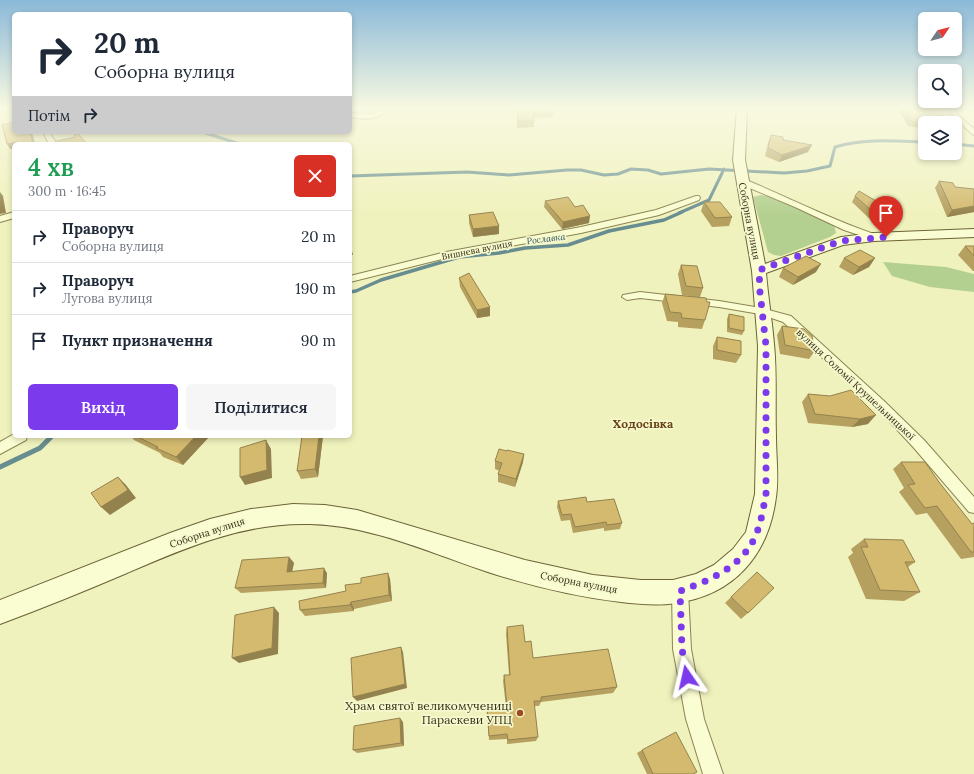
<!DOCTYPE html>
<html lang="uk">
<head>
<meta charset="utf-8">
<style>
  :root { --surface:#fff; --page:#f6f6f7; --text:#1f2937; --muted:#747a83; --line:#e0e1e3; --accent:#7c3aed }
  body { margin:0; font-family:Lora,serif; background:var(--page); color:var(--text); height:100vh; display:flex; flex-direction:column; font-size:15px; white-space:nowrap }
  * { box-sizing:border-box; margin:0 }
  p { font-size:13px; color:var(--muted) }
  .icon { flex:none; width:22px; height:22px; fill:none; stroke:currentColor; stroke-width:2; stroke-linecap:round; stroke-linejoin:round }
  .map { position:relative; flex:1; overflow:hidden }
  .panel { position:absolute; left:12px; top:142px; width:340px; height:296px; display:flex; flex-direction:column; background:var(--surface); border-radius:6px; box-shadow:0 2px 6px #0003 }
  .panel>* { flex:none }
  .top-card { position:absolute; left:12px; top:12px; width:340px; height:122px; border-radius:6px; box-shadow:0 2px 6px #0003; background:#fff; color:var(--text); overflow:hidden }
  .needle { width:26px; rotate:55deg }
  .fabs { position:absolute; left:918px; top:12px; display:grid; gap:8px }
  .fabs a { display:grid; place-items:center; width:44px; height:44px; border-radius:6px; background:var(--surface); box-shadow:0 2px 6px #0003; font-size:20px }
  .pin { position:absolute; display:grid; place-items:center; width:34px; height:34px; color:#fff; margin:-41px -17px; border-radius:50% 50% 50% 0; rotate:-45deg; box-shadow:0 0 4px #0007 }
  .pin .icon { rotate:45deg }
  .me { position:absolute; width:44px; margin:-22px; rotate:349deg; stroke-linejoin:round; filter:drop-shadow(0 0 3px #0008) }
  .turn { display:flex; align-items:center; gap:14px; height:84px; padding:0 16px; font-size:18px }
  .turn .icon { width:52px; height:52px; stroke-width:2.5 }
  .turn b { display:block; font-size:28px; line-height:34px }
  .then { display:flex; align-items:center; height:38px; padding:0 16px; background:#0003; gap:8px; font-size:15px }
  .round { display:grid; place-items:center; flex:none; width:42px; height:42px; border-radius:6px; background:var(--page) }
  .summary { display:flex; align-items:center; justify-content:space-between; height:68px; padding:0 16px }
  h1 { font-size:24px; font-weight:600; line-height:30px; color:#1e9e55 }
  .cta { display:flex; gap:8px; margin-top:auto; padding:8px 16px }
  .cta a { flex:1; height:46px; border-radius:6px; background:var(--accent); color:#fff; font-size:16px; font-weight:600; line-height:46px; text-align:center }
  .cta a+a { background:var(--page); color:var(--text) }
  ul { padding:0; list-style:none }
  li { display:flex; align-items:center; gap:12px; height:52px; padding:0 16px; border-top:1px solid var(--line) }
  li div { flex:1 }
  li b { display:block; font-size:15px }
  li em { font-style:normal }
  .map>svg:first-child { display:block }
  .green { fill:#b4d090 }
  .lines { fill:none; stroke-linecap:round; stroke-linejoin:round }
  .stream-far2 { stroke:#688d91; stroke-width:3 }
  .stream-far1 { stroke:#688d91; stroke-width:3.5 }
  .stream { stroke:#688d91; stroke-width:5 }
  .street-casing { stroke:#8b8455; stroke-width:2 }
  .secondary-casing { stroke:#6c6438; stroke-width:2 }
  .street { fill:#fafcd1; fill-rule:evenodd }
  .secondary { fill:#fafcd1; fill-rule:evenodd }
  .wall { fill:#b5a05f }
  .shaded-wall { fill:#94824e }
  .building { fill:#d3ba6f; stroke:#94824e }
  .route { stroke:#7c3aed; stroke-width:7; stroke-dasharray:0 12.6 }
  .poi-dot { fill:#9f491f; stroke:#f6f8cd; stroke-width:1.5 }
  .labels { text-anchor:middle; stroke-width:3.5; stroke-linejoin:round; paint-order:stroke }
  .far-water-label { font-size:9px; font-style:italic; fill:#284d5a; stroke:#f6f8cd }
  .far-street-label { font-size:9px; fill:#39331b; stroke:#f6f8cd }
  .street-label { font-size:10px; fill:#39331b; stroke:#f6f8cd }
  .quarter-label { font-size:12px; font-weight:bold; fill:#694316; stroke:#f6f8cd }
  .near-poi-label { font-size:12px; fill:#39331b; stroke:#f6f8cd; text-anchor:end }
</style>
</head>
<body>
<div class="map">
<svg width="974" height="774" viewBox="0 0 974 774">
  <rect width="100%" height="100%" fill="#f0f2bd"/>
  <path class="green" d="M 761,195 L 769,196 L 834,225 L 836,233 L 830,237 L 781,256 L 774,255 L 768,252 L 753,197 Z
    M 883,262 L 946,267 L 974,274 L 974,292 L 930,287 L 892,276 Z"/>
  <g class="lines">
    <path class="stream-far2" d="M 202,132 L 240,144
      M 955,144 L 974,146
      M 350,176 L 467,172 L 509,175 L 567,170 L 581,170 L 604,175 L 618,174 L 631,169 L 648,170 L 661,174 L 709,169 L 784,173 L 807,171 L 830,166 L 835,147 C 864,138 895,141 925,142
      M 679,213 L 709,200 L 724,169"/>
    <path class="stream-far1" d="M 350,292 L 356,291 L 381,280 L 459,257 L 499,253 L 525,248 L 568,245 L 609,231 L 664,220 L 682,212"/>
    <path class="stream" d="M 0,467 L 40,448 L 52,436"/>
    <g class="street-casing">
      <path id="street" d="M 383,108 L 389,108 C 379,122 365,119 350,117 L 350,113 L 374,114 Z
        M 945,108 L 951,108 L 974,129 L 974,135 L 972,134 Z
        M 43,132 L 49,132 L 57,144 L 49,144 Z
        M 740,180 L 746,180 C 790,198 832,220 877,235 L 879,237 L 874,240 L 844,230 L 795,207 L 740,184 Z
        M 696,196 L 699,196 L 700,198 L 699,200 L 659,215 L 581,233 L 446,258 L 350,282 L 350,276 L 446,252 L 581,227 L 656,210 Z
        M 14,212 L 14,218 L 0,222 L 0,216 Z
        M 640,292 L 719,301 L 761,308 L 791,316 L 884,401 L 924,440 L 974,497 L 974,513 L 969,512 L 914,448 L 876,407 L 783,322 L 760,314 L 719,307 L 640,298 L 627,300 L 622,297 L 623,295 Z
        M 14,434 L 14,436 L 27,436 L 26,440 L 0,454 L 0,442 Z
        M 680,583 L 686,585 L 688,591 L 691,649 L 704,719 L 723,774 L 703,774 L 686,719 L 673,649 L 672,591 L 674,585 Z"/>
    </g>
    <g class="secondary-casing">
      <path id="secondary" d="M 737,108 L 747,108 L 745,160 L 765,264 L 841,237 L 874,233 L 974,229 L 974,237 L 874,241 L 843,245 L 766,273 C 768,297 772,320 774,344 C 777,374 775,406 776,437 C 776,456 779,478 776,497 C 769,554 735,595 676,603 C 658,606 639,604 621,602 C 578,597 536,587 494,574 C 435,555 372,525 310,524 C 245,522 185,548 127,573 C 85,591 43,608 0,624 L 0,600 L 170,533 L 210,519 L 251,509 L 293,504 L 325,505 L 357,510 L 525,560 L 593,575 L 641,580 L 673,580 L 696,574 L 714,565 L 733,549 L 746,532 L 755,494 L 758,346 L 752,271 L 733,160 Z"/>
    </g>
    <use href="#street" class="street"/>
    <use href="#secondary" class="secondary"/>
  </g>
  <path class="wall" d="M 517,108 L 552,108 L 554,111 L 553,117 L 534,118 L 534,127 L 517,128 Z
    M 897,108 L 940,108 L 938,111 L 925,123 L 925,133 L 920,128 L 908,126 Z
    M 771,135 L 783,140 L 808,152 L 779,162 L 765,156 L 768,143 Z
    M 939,181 L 955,187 L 974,189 L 974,212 L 947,217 L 935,188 Z
    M 855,196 L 900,215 L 895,222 L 875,224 L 852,202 Z
    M 545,201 L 575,207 L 589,223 L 562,229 L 544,207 Z
    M 704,202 L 732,217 L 729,226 L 712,227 L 701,211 Z
    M 469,215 L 499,234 L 473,237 L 469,223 Z
    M 965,246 L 974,246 L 974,271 L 973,271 L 958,255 Z
    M 844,258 L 875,258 L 869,267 L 853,275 L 839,267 Z
    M 681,265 L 703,288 L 700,297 L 705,320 L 702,329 L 678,327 L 678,322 L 667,321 L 662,303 L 665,294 L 699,297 L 682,295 L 678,274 Z
    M 783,268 L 816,272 L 793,285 L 779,277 Z
    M 459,278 L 490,307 L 490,316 L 477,318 L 460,287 Z
    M 729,314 L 744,331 L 742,335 L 727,332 L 727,319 Z
    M 782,326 L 815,351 L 809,359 L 780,354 L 777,335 Z
    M 717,337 L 741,355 L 736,363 L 713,359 L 713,346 Z
    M 808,394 L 830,396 L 868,424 L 852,427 L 808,423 L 802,402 Z
    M 131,436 L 208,436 L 209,437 L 183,465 L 163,457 L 160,453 L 134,440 Z
    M 302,436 L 323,436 L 318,477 L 301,479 L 297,471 Z
    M 507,451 L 524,454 L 523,462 L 515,487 L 498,482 L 498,474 L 500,471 L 495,469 L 495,461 Z
    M 901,462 L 939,482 L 972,524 L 974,523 L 974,557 L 961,559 L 927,513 L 916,515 L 899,492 L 904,488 L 893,469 Z
    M 558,501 L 587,502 L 622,523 L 620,529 L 604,531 L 604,528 L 573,533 L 570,520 L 561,521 L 557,507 Z
    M 864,539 L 915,562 L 908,567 L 920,592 L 904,601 L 866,599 L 848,557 L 853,553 L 851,549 Z
    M 289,557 L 294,563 L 292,571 L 327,573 L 326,588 L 241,593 L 235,588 Z
    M 388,573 L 390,579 L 392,601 L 354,609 L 354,611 L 305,616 L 300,610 L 346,591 L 361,583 Z
    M 731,597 L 748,613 L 741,619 L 725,603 Z
    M 507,627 L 525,642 L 533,658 L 617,687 L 613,693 L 541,702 L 539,706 L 534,706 L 538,737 L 536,741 L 507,744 L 507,739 L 489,740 L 487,709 L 506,707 L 503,681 L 504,675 L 509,675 L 506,634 Z
    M 403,722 L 404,746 L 357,753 L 353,750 Z
    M 642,750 L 693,774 L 647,774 L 637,753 Z"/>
  <path class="shaded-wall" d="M 30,132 L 32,132 L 35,144 L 33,144 Z
    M 17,142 L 18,144 L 14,144 L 14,149 L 10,149 L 7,144 Z
    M 812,145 L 808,152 L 779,162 L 782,155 Z
    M 0,192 L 3,196 L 6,213 L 0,214 Z
    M 974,206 L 974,212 L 947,217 L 952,210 Z
    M 590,216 L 589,223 L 562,229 L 563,222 Z
    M 499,226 L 499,234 L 473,237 L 473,229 Z
    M 350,247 L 351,247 L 353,255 L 350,255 Z
    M 875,258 L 869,267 L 853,275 L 859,267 Z
    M 821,264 L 816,272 L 793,285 L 798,277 Z
    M 490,307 L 490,316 L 477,318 L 477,310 Z
    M 876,415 L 868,424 L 852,427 L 860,419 Z
    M 196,436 L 208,436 L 209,437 L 183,465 L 176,457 Z
    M 319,436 L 323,436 L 318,477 L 315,469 Z
    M 266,440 L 271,449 L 272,478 L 245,485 L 240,477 Z
    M 524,454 L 523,462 L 515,487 L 516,479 Z
    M 118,477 L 126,485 L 136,498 L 110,515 L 101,507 Z
    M 289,557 L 294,563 L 291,577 L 287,572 Z
    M 324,568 L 327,573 L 326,588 L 323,583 Z
    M 388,573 L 390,579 L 392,601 L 389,595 Z
    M 351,602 L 354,609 L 354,611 L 350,605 Z
    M 274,607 L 279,613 L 278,654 L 239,663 L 232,658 Z
    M 401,647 L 403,652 L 407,688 L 357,701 L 353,697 Z
    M 400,718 L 403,722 L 404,746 L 401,743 Z"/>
  <path class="building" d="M 517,108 L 552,108 L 554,111 L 533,112 L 534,121 L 518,121 Z
    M 903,108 L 936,108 L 950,123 L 925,123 L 925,124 L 924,122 L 911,121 Z
    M 14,122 L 14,132 L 30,132 L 33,144 L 18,144 L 17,142 L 7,144 L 2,125 Z
    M 75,132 L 77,132 L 87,144 L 58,144 L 57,141 L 75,137 L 74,133 Z
    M 771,135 L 783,137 L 783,140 L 812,145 L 782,155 L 768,148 Z
    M 939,181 L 953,183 L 955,187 L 974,189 L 974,206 L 952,210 Z
    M 859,191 L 900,215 L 879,217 L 855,196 Z
    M 568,197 L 575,207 L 583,205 L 590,216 L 563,222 L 545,201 Z
    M 704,202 L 720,202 L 732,217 L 715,218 Z
    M 493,212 L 499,226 L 473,229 L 469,215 Z
    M 965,246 L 974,246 L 974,256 Z
    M 860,250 L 875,258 L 859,267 L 844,258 Z
    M 806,256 L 821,264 L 798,277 L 783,268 Z
    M 681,265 L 697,266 L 703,288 L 686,286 Z
    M 469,273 L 490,307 L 477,310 L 459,278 Z
    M 665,294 L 706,298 L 707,302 L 710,302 L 705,320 L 682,318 L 681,313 L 670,312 Z
    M 729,314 L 744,317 L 744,331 L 729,328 Z
    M 782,326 L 804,329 L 812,336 L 815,351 L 785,345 Z
    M 717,337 L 741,341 L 741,355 L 717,350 Z
    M 851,390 L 876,415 L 860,419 L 815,414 L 808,394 L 830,396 Z
    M 136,436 L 196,436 L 176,457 L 156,448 L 158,447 Z
    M 302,436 L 319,436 L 315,469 L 297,471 Z
    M 266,440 L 267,470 L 240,477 L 240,448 Z
    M 499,449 L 507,451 L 507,450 L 524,454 L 516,479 L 498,474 L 502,463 L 495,461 Z
    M 901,462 L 925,462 L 939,482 L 972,524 L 974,523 L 974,552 L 971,552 L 937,506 L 925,508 L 908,485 L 915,484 Z
    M 118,477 L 128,490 L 101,507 L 91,493 Z
    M 586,497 L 587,502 L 614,499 L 622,523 L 607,525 L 606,522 L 575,527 L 571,514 L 562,515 L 558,501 Z
    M 864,539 L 903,540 L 915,562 L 905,562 L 920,592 L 880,590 L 861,547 L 868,547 Z
    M 289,557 L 287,572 L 324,568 L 323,583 L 235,588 L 242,560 Z
    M 757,572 L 774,588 L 748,613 L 731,597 Z
    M 388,573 L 389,595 L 351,602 L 350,605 L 300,610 L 299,601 L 346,591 L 345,585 L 361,583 L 361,578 Z
    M 274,607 L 272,648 L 232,658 L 235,615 Z
    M 523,625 L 525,642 L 531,641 L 533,658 L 608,649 L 617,687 L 541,697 L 541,701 L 534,701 L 538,737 L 508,740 L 507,734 L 489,736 L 487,709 L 507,707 L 504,675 L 510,675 L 507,627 Z
    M 401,647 L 405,684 L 353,697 L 351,658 Z
    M 400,718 L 401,743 L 353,750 L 354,726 Z
    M 676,732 L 697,772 L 693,774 L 653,774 L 642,750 Z"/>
  <linearGradient id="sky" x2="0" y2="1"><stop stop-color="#8bb9d9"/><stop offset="0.5" stop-color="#f8f9e1"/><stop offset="1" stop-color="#f8f9e1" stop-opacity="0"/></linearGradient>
  <rect width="974" height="216" fill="url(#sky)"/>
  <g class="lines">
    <path class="route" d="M 687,677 L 682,649 L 680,591 C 708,581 740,568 754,539 C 761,525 763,509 766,494 L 766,346 L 760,292 L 759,270 L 841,241 L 886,237"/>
  </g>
  <circle class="poi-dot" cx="520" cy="713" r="4"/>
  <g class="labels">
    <g class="far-water-label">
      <text transform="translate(546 239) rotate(-7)" y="3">Рославка</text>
    </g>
    <g class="far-street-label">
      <text transform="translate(477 250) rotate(-11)" y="3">Вишнева вулиця</text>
    </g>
    <g class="street-label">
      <text transform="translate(750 221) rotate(79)" y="4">Соборна вулиця</text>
      <text transform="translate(856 384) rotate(43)" y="4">вулиця Соломії Крушельницької</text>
      <text transform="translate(207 532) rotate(-18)" y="4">Соборна вулиця</text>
      <text transform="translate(579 582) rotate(11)" y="4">Соборна вулиця</text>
    </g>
    <g class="quarter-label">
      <text x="643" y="428">Ходосівка</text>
    </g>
    <g class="near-poi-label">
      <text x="512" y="710">Храм святої великомучениці<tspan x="512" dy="14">Параскеви УПЦ</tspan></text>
    </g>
  </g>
</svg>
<div class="fabs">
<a><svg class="needle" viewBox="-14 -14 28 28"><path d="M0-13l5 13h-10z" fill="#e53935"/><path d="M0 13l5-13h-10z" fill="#747a83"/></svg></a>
<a><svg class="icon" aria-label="search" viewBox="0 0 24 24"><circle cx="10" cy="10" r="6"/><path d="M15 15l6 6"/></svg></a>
<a><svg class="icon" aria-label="layers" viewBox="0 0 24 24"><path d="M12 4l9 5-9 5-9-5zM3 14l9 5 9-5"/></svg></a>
</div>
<div class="pin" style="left:886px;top:237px;background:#d93025"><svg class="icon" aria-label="arrive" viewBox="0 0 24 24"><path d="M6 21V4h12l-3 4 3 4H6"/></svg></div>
<svg class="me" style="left:687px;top:677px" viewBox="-20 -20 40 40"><path d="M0-17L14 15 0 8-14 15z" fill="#7c3aed" stroke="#fff" stroke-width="4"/></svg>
<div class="top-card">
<div class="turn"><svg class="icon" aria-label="right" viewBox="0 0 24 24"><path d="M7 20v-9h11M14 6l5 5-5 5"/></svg><div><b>20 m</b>Соборна вулиця</div></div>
<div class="then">Потім<svg class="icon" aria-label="right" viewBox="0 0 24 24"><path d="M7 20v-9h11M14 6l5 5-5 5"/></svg></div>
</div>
<section class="panel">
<div class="summary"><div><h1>4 хв</h1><p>300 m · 16:45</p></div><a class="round" style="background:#d93025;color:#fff"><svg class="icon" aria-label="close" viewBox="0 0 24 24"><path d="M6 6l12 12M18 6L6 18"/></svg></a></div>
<ul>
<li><svg class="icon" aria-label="right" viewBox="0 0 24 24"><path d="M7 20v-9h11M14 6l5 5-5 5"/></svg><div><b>Праворуч</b><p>Соборна вулиця</p></div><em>20 m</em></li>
<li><svg class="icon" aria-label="right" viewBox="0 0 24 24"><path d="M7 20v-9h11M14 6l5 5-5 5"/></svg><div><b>Праворуч</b><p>Лугова вулиця</p></div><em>190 m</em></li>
<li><svg class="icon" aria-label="arrive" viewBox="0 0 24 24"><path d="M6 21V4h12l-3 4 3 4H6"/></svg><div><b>Пункт призначення</b></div><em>90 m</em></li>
</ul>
<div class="cta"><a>Вихід</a><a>Поділитися</a></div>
</section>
</div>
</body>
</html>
